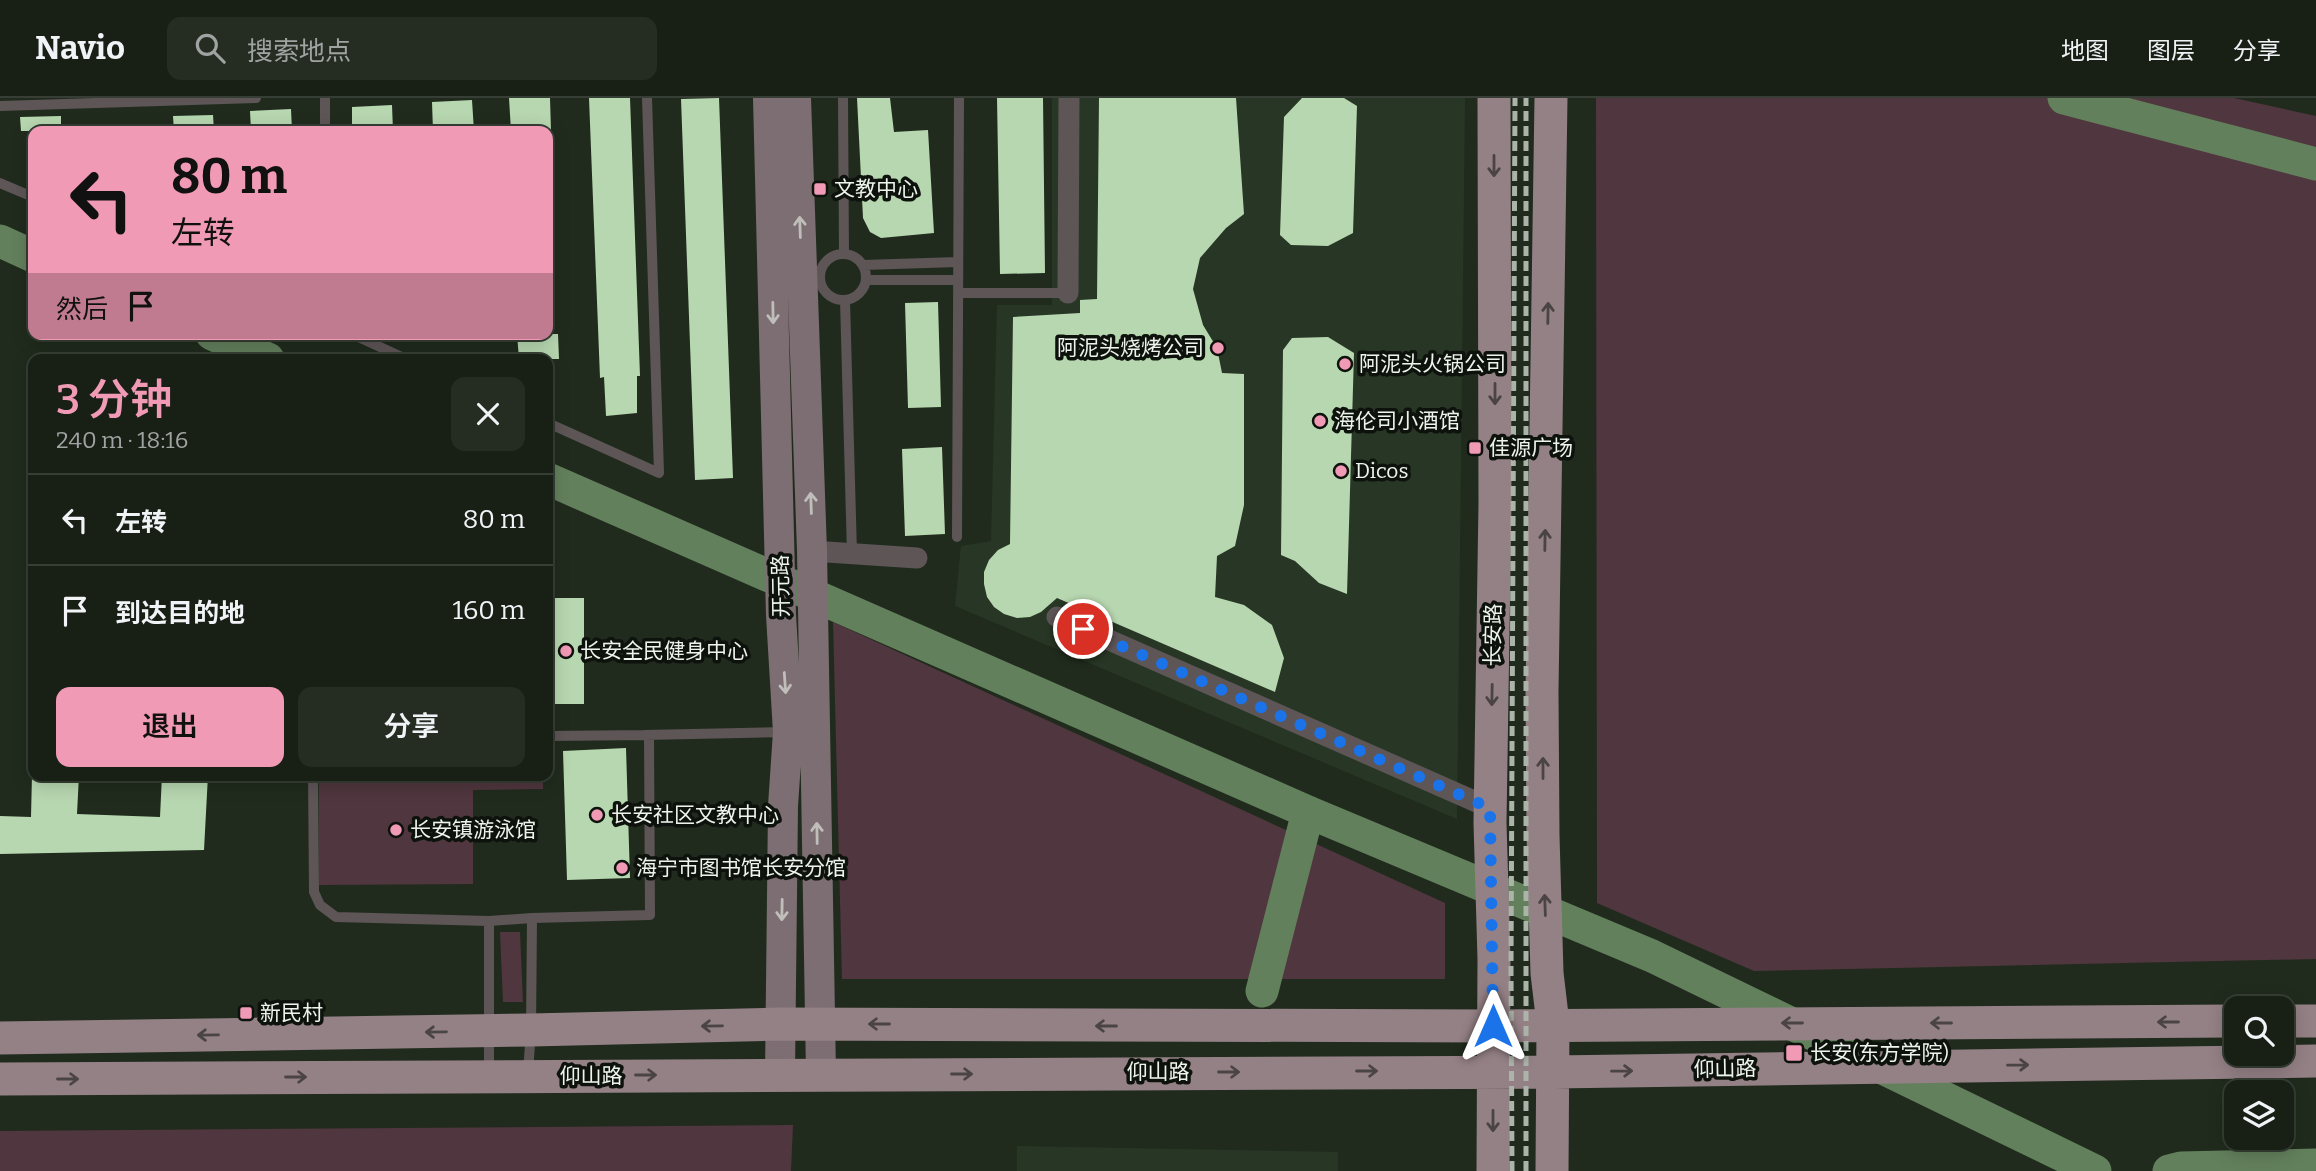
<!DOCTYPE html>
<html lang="zh">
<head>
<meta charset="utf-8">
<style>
  :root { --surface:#182016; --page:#252d23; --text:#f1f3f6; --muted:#9fa3a1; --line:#363e35; --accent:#f09ab6 }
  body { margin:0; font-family:Bitter,"Noto Sans SC",serif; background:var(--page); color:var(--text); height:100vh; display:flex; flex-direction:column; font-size:26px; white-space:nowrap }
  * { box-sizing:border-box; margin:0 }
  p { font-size:23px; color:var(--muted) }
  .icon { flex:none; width:38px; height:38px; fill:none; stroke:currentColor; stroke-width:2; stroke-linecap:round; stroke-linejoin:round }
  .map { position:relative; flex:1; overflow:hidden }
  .sheet { position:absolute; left:28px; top:256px; width:525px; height:427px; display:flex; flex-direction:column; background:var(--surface); border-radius:14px; box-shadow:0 4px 18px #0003,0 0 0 2px var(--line) }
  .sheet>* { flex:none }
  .guide { position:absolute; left:28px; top:28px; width:525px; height:214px; border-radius:14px; box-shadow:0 4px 18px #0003,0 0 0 2px var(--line); background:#f09ab6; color:#111; overflow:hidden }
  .buttons { position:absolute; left:2224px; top:898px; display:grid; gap:14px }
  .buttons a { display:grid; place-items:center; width:70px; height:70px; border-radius:14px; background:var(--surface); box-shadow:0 4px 18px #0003,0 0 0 2px var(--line); font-size:35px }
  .pin { position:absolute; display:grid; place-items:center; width:60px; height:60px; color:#fff; margin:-30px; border:4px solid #fff; border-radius:50%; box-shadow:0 2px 7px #0007 }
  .me { position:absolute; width:77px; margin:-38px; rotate:0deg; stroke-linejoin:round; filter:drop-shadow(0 0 5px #0008) }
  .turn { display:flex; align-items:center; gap:24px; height:147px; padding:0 28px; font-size:32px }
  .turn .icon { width:91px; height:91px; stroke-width:2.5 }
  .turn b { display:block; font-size:49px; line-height:60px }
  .then { display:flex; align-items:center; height:66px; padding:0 28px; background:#0003; gap:14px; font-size:26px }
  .round { display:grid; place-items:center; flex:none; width:74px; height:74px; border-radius:14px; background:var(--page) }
  .overview { display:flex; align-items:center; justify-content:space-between; height:119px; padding:0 28px }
  h1 { font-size:42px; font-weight:600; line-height:52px; color:var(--accent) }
  .primary-button { display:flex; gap:14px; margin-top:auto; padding:14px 28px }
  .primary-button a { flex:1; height:80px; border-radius:14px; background:var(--accent); color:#111; font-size:28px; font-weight:600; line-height:80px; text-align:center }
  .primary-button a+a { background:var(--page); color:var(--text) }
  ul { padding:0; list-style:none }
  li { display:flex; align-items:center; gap:21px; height:91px; padding:0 28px; border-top:2px solid var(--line) }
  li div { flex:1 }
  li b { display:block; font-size:26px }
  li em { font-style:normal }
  header { display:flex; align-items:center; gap:42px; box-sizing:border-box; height:98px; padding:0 35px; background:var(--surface); border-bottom:2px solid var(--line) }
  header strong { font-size:33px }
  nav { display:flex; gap:38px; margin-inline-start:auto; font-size:24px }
  .search { width:490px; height:63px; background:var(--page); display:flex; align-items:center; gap:18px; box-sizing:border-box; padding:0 24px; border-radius:14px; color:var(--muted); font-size:26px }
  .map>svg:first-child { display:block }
  .built { fill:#283725 }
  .green { fill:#50363e }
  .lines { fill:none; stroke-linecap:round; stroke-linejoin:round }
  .river { stroke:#63805c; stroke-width:33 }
  .building { fill:#b7d7b0 }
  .lane { stroke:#5e5557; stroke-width:10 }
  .street { stroke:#5e5557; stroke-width:21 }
  .secondary { stroke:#7c6e72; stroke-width:30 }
  .primary { stroke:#948186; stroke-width:33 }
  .rail { stroke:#acb4aa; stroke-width:5; stroke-dasharray:10 5; stroke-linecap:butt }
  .oneway { stroke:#4a4443 }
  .oneway2 { stroke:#c0bebb }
  .route { stroke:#1a73e8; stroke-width:12; stroke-dasharray:0 21.6 }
  .poi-dot { fill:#f09ab6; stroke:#0d120c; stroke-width:2.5 }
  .labels { text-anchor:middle; stroke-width:7; stroke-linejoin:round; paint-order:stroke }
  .poi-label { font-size:21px; fill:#edf4eb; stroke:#0d120c; text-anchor:start }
  .street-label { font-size:21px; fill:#edf4eb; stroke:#0d120c }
</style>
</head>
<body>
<header>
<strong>Navio</strong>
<div class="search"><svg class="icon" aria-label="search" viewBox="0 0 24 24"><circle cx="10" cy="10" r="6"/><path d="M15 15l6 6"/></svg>搜索地点</div>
<nav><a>地图</a><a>图层</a><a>分享</a></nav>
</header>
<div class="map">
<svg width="2316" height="1073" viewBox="0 0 2316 1073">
  <rect width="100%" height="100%" fill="#202b1d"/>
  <path class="built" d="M 1052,0 L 1465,0 L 1457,721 L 955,508 L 961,448 L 991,443 L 997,207 L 1052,207 Z
    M 1017,1048 L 1338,1054 L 1338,1073 L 1017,1073 Z"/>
  <path class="green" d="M 1596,0 L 2234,0 L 2316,18 L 2316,861 L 1754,873 L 1597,805 Z
    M 833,524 L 1445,805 L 1445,881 L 842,881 Z
    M 319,677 L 543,677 L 543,691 L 473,692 L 473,786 L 319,787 Z
    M 500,834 L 520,834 L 523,904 L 503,904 Z
    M 793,1027 L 791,1073 L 0,1073 L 0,1033 Z"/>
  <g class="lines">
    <path class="river" d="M 2064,0 L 2316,66
      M 0,143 L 33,158
      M 212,236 L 268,261
      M 548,381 L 1308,714 L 1652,858 L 2095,1073
      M 1262,893 L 1308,714
      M 2169,1073 L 2181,1070 L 2316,1067"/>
  </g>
  <path class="building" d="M 509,0 L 550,0 L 551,33 L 511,33 Z
    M 589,0 L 630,0 L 640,278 L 637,278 L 637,315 L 606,318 L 604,279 L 600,280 Z
    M 719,0 L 733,380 L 695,382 L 681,1 Z
    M 857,0 L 890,0 L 894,34 L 928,32 L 934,135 L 881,140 L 870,134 L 863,120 Z
    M 997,0 L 1043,0 L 1045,175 L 1000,176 Z
    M 1099,0 L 1236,0 L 1244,116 L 1226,130 L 1200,160 L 1193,191 L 1203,227 L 1217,250 L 1222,275 L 1244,276 L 1244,407 L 1235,448 L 1217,458 L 1215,499 L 1244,507 L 1272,527 L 1284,560 L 1275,594 L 1057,500 L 1041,514 L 1030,519 L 1017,520 L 1004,516 L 994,509 L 987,499 L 984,486 L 984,474 L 989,462 L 998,452 L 1010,446 L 1013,219 L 1080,215 L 1080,202 L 1097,201 Z
    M 1302,0 L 1344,0 L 1357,8 L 1353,135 L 1328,148 L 1291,147 L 1280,137 L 1284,19 Z
    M 472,2 L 474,33 L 433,33 L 432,4 Z
    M 392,7 L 393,33 L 352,33 L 352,9 Z
    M 291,11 L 292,33 L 251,33 L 250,13 Z
    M 213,17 L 214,33 L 174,33 L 173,18 Z
    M 61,18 L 61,33 L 21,33 L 20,19 Z
    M 938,204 L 941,309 L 908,310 L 905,205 Z
    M 517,236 L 558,236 L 559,261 L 519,261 Z
    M 1328,239 L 1354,255 L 1347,496 L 1319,485 L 1295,463 L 1281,457 L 1283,252 L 1292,240 Z
    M 942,349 L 945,436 L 905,438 L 902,351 Z
    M 548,500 L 584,500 L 584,606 L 548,606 Z
    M 626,650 L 630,780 L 567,782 L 563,653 Z
    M 32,677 L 79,677 L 77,716 L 160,719 L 162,677 L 208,677 L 204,752 L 0,756 L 0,718 L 31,719 Z"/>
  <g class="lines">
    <path class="lane" d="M 325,0 L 325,33
      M 843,0 L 844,156
      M 0,8 L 256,0
      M 0,85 L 33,99
      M820 179a23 23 0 1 1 46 0a23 23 0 1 1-46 0Z
      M 863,167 L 958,164
      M 866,182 L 958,182
      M 958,195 L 1068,195
      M 845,202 L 852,456
      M 352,236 L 406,261
      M 548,325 L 659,375 L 647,0
      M 957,439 L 959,0
      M 644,637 L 785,634
      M 313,677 L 314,794 L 320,807 L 336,819 L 489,823 L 489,975
      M 489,823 L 532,820
      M 528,975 L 531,932 L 532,820 L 650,817 L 649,637 L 548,638"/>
    <path class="street" d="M 1068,195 L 1069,0
      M 812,453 L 917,460
      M 1057,519 L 1490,710"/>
    <path class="secondary" d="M 768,0 L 781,517 L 788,634 L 783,708 L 780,977
      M 796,0 L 812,453 L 821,976"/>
    <path class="primary" d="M 1551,0 L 1542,594 L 1543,738 L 1547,875 L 1553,926 L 1552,1073
      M 2282,923 L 2316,923
      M 0,940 L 531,932 L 780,926 L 1493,928 L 2236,923
      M 0,981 L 1554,974 L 2316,963
      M 1493,1073 L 1494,861 L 1490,725 L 1495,405 L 1494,0"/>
    <path class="rail" d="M 1512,1073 L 1511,868 L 1515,0
      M 1526,1073 L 1526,0"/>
  </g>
  <defs><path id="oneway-shaft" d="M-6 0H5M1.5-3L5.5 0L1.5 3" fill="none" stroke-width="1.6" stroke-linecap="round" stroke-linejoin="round" transform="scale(1.75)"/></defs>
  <g class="oneway">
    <use href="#oneway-shaft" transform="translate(1494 68) rotate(90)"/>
    <use href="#oneway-shaft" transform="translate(1548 215) rotate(-89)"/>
    <use href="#oneway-shaft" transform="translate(1495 296) rotate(90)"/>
    <use href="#oneway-shaft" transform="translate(1545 442) rotate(-89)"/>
    <use href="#oneway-shaft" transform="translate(1492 597) rotate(91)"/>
    <use href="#oneway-shaft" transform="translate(1543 670) rotate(-90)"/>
    <use href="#oneway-shaft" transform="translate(1545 807) rotate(-92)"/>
    <use href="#oneway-shaft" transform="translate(2168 924) rotate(180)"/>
    <use href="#oneway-shaft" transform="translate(1792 925) rotate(180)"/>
    <use href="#oneway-shaft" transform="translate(1941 925) rotate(180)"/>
    <use href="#oneway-shaft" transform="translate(879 926) rotate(-180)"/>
    <use href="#oneway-shaft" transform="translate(712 928) rotate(179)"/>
    <use href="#oneway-shaft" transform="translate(1106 928) rotate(-180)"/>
    <use href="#oneway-shaft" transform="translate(436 934) rotate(179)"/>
    <use href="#oneway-shaft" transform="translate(208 937) rotate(179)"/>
    <use href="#oneway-shaft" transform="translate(2018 967) rotate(-1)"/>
    <use href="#oneway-shaft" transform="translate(1367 973)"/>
    <use href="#oneway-shaft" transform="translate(1622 973) rotate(-1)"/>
    <use href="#oneway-shaft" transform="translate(1229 974)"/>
    <use href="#oneway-shaft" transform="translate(962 976)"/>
    <use href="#oneway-shaft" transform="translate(646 977)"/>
    <use href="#oneway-shaft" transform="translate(296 979)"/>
    <use href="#oneway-shaft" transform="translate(68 981)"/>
    <use href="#oneway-shaft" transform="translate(1493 1023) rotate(90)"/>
  </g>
  <g class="oneway2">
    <use href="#oneway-shaft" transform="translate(800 129) rotate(-92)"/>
    <use href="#oneway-shaft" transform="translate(773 215) rotate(89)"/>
    <use href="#oneway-shaft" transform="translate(811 405) rotate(-92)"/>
    <use href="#oneway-shaft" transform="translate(785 585) rotate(86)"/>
    <use href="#oneway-shaft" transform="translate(817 735) rotate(-91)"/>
    <use href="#oneway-shaft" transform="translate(782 812) rotate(91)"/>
  </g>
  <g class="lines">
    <path class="route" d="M 1083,531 L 1490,710 L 1493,928"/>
  </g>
  <g class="poi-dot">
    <rect x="813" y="84" width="14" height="14" rx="3.5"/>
    <circle cx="1218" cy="250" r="7"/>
    <circle cx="1345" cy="266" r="7"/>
    <circle cx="1320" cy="323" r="7"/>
    <rect x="1468" y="343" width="14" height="14" rx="3.5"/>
    <circle cx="1341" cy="373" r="7"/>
    <circle cx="566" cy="553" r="7"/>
    <circle cx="597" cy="717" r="7"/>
    <circle cx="396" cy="732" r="7"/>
    <circle cx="622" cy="770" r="7"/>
    <rect x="239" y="908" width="14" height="14" rx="3.5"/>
    <rect x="1785" y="946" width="18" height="18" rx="3.5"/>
  </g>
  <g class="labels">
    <g class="poi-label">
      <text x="834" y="98">文教中心</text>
      <text x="1204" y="257" text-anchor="end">阿泥头烧烤公司</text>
      <text x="1359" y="273">阿泥头火锅公司</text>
      <text x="1334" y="330">海伦司小酒馆</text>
      <text x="1489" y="357">佳源广场</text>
      <text x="1355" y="380">Dicos</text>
      <text x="580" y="560">长安全民健身中心</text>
      <text x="611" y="724">长安社区文教中心</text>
      <text x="410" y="739">长安镇游泳馆</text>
      <text x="636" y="777">海宁市图书馆长安分馆</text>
      <text x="260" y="922">新民村</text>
      <text x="1810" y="962">长安(东方学院)</text>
    </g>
    <g class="street-label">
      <text transform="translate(781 488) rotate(-91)" y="7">开元路</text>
      <text transform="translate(1493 537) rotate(-89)" y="7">长安路</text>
      <text transform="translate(1725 971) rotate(-1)" y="7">仰山路</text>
      <text x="1158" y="981">仰山路</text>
      <text x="591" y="985">仰山路</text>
    </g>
  </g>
</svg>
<div class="buttons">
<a><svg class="icon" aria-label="search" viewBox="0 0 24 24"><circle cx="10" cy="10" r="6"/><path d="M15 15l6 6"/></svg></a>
<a><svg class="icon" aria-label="layers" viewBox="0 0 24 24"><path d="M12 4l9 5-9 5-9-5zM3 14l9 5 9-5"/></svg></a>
</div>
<div class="pin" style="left:1083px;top:531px;background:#d93025"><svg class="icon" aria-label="arrive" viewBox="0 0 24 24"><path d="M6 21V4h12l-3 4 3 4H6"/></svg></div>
<svg class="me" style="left:1493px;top:928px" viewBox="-20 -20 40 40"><path d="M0-17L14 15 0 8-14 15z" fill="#1a73e8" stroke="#fff" stroke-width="4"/></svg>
<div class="guide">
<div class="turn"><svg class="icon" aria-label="left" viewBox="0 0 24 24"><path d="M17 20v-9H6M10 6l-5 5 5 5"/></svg><div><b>80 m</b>左转</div></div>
<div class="then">然后<svg class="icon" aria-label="arrive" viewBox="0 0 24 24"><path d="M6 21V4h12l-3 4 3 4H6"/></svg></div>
</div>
<section class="sheet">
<div class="overview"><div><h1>3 分钟</h1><p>240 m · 18:16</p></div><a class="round"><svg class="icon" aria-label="close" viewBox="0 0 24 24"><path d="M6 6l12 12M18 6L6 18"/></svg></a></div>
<ul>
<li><svg class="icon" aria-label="left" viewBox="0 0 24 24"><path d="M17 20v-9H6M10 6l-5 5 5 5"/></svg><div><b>左转</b></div><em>80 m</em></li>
<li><svg class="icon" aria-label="arrive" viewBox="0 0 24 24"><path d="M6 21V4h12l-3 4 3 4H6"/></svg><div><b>到达目的地</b></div><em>160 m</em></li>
</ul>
<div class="primary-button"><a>退出</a><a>分享</a></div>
</section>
</div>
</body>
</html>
